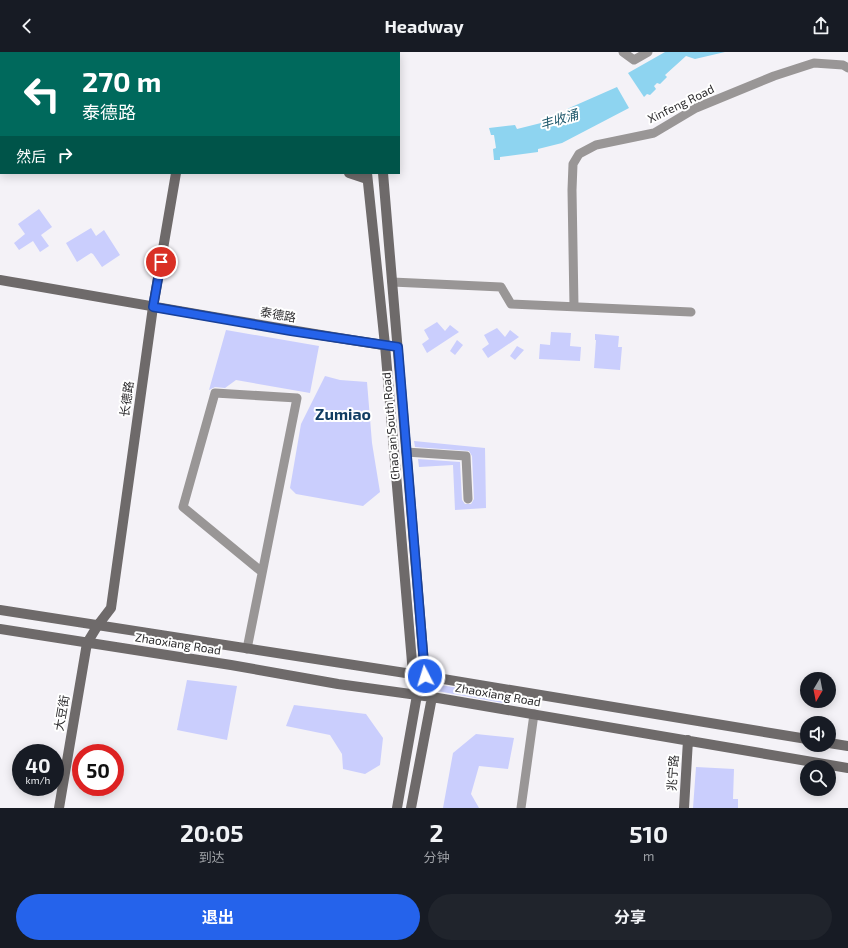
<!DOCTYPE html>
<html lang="zh">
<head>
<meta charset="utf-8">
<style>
  :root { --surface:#171b24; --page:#20242c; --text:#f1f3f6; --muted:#9ea1a6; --accent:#2563eb }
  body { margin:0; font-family:"Exo 2","Noto Sans SC",sans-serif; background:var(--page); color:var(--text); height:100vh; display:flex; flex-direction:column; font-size:15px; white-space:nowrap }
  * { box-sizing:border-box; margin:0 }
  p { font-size:13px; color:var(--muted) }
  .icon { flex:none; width:22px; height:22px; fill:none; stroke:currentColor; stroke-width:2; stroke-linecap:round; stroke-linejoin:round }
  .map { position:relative; height:756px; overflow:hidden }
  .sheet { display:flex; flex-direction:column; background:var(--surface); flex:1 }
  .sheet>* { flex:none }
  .guide { position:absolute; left:0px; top:0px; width:400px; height:122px; box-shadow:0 2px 10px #0003; background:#00695c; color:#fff; overflow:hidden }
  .needle { width:26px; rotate:190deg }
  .buttons { position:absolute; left:800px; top:620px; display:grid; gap:8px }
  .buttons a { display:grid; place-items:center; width:36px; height:36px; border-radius:50%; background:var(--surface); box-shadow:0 2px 10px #0003; font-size:20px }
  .speed { position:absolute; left:12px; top:692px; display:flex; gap:8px; font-size:20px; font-weight:700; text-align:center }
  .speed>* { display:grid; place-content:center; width:52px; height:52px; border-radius:50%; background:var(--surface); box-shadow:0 2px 10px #0003; line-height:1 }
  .speed small { font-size:10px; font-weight:400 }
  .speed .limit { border:6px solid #d22; background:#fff; color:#111 }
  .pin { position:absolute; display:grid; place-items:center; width:34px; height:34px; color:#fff; margin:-17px; border:2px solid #fff; border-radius:50%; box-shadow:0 1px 4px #0007 }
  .me { position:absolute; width:44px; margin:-22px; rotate:355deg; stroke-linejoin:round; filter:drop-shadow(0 0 3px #0008) }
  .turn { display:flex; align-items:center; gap:14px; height:84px; padding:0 16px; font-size:18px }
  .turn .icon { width:52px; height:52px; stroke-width:2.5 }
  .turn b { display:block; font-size:28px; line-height:34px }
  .then { display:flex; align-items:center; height:38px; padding:0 16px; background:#0003; gap:8px; font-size:15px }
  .eta { display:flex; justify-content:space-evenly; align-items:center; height:68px; text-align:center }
  .eta b { font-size:24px; font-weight:700; line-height:28px }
  .action { display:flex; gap:8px; margin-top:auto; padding:8px 16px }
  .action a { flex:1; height:46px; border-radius:24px; background:var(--accent); color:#fff; font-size:16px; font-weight:700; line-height:46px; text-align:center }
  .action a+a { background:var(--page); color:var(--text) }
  header { display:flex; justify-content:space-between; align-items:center; height:52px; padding:0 16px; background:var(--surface); font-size:18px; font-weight:700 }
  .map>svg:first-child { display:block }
  .water { fill:#8ed4f0 }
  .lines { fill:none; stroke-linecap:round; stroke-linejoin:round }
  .stream { stroke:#8ed4f0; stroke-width:2.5 }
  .building { fill:#cacefd }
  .street { stroke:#999696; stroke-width:9 }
  .secondary { stroke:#6e6a6a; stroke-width:10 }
  .route-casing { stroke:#184099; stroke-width:10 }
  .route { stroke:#2563eb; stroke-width:7 }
  .labels { text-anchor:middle; stroke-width:4; stroke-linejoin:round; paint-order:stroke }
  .street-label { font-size:12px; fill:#2b2a2c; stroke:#fff }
  .water-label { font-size:13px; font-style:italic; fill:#1f586b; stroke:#fff }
  .district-label { font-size:16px; font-weight:bold; fill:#113d62; stroke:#fff }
</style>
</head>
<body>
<header><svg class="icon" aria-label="back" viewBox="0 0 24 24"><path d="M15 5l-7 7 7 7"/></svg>Headway<svg class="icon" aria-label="share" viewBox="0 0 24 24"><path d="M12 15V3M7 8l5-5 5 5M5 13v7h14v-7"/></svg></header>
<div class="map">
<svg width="848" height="756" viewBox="0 0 848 756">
  <rect width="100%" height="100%" fill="#f4f2f7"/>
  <path class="water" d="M 665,0 L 725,0 L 695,7 L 686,4 L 665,23 L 667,25 L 660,32 L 657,31 L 654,34 L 656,37 L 650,43 L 647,42 L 644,45 L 628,21 Z
    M 617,35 L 629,56 L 562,91 L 538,97 L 538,100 L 500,105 L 500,108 L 494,108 L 493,97 L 496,96 L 494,83 L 491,83 L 489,76 L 515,73 L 517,77 L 541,71 L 569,60 L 567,57 Z"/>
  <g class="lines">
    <path class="stream" d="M 302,0 L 302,1"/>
  </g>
  <path class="building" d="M 39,157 L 52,175 L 41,183 L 49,194 L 40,200 L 33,189 L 19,198 L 14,191 L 25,182 L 18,172 Z
    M 91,176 L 96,184 L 104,178 L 120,203 L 102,215 L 93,202 L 91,201 L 77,210 L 66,191 Z
    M 437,270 L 445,279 L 450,273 L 459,280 L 427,301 L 422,292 L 429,287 L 424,278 Z
    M 497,276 L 505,285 L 510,278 L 519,285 L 488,306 L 482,297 L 489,292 L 484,283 Z
    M 226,278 L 319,294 L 310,341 L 236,328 L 225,336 L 215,335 L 209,338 Z
    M 551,280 L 571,281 L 570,294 L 581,295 L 580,309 L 539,307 L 540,292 L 550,293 Z
    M 595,282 L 619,284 L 618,295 L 622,295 L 620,318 L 594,316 L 596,288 L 595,288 Z
    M 457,288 L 463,293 L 455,303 L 450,299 Z
    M 517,294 L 524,298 L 515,308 L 510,304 Z
    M 325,324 L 340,328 L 367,330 L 372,391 L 380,440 L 363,454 L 296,442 L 290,436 L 301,372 Z
    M 414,389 L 485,396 L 486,456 L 455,458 L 453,413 L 419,415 L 418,407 L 460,410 L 462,448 L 465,452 L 471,452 L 474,447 L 472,404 L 469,399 L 415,395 Z
    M 187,628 L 237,634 L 227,688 L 177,678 Z
    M 435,632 L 504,644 L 503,651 L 437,639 Z
    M 294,653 L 366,662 L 383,686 L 380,713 L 365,722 L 343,717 L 342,702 L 330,683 L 286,674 Z
    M 476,682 L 514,686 L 508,717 L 479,714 L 471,742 L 479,756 L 443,756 L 453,701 Z
    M 696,715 L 734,717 L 733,747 L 738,747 L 738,756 L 693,756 Z"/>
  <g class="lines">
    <path class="street" d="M 623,0 L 634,8 L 648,0
      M 392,230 L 501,235 L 511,252 L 691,260
      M 574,254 L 572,138 L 573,112 L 579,102 L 596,93 L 654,81 L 696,56 L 774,24 L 814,11 L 843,13 L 848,16
      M 406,400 L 466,404 L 468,447
      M 247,597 L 297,346 L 215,341 L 183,455 L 262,520
      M 521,756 L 534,662"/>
    <path class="secondary" d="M 350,0 L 350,1
      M 363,0 L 363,1
      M 186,1 L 186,0
      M 0,41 L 1,41
      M 0,50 L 1,50
      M 349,121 L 367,127
      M 367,121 L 385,293 L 413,622 L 417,643 L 397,756
      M 383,121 L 425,624 L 432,645 L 411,756
      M 0,228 C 130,250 259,274 390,294
      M 0,558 L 425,624 L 807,687
      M 0,577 L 231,613 L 338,632 L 432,645 L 848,716
      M 829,691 L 848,694
      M 59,756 L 87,591 L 98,573 L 111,556 L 153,255 L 176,121
      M 684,756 L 688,688"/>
  </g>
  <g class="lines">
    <g class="route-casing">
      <path id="route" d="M 161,210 L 153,255 L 291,279 L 398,295 L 425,624"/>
    </g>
    <use href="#route" class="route"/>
  </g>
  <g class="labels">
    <g class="street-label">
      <text transform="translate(681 52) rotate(-26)" y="4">Xinfeng Road</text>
      <text transform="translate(278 263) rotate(10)" y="4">泰德路</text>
      <text transform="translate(127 347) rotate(-82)" y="4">长德路</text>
      <text transform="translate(391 374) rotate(-95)" y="4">Chao'an South Road</text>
      <text transform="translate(178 592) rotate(9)" y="4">Zhaoxiang Road</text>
      <text transform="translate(498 643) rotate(10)" y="4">Zhaoxiang Road</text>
      <text transform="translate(62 661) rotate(-80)" y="4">大豆街</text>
      <text transform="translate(673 721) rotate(-86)" y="4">兆宁路</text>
    </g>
    <g class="water-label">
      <text transform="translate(559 67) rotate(-17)" y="5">丰收涌</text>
    </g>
    <g class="district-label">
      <text x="343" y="368">Zumiao</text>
    </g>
  </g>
</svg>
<div class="buttons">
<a><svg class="needle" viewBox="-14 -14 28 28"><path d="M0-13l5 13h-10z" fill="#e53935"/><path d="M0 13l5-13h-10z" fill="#9ea1a6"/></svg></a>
<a><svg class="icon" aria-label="sound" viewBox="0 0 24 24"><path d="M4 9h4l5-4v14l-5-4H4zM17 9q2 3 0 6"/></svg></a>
<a><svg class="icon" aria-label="search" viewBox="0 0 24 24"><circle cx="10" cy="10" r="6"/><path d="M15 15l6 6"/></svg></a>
</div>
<div class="speed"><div>40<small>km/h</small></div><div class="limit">50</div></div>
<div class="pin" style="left:161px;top:210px;background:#d93025"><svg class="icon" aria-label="arrive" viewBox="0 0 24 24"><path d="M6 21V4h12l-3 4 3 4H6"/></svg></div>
<svg class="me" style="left:425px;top:624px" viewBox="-20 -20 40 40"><circle r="17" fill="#2563eb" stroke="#fff" stroke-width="3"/><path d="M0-11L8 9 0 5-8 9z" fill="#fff"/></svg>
<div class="guide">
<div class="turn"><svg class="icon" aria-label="left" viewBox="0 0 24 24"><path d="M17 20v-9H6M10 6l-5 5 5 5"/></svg><div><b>270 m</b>泰德路</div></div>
<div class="then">然后<svg class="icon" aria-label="right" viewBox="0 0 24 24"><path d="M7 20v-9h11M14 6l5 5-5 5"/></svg></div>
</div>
</div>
<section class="sheet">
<div class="eta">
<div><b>20:05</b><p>到达</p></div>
<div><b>2</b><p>分钟</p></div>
<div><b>510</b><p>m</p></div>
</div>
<div class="action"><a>退出</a><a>分享</a></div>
</section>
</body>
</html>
